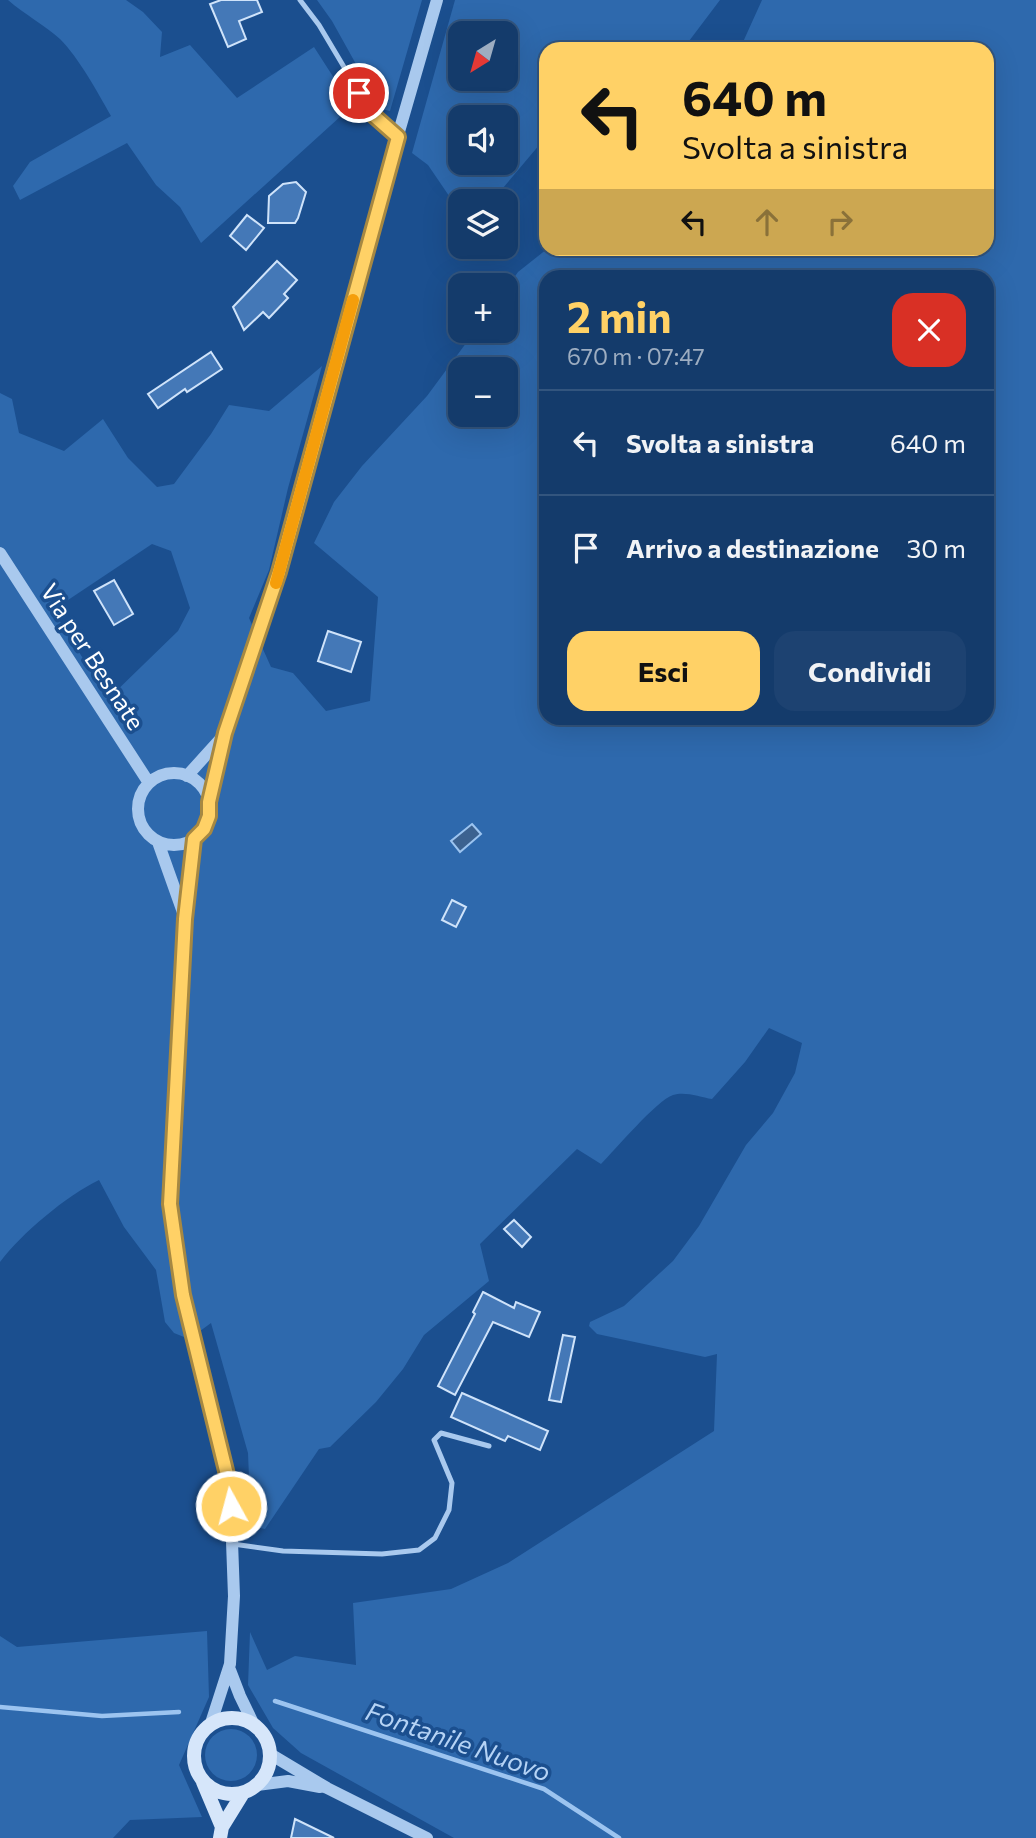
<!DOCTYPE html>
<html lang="it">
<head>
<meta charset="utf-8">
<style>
  :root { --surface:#143b6b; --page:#1d4271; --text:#f1f3f6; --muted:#9dadc1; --line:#33557e; --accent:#ffd166 }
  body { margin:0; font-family:Commissioner,sans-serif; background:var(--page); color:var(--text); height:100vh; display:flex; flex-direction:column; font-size:26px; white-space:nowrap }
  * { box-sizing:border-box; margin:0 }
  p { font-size:23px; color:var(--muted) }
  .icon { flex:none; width:38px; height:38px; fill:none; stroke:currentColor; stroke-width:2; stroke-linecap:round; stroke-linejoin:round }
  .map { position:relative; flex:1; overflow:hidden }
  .side { position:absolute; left:539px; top:270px; width:455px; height:455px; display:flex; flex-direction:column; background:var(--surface); border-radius:21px; box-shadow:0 7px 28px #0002,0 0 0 2px var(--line) }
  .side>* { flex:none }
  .banner { position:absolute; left:539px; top:42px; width:455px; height:214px; border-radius:21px; box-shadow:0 7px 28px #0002,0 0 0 2px var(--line); background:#ffd166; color:#111; overflow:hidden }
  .needle { width:46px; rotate:217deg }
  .buttons { position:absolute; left:448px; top:21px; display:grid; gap:14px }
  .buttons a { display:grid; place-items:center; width:70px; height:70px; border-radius:14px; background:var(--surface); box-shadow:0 7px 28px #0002,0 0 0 2px var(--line); font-size:35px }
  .pin { position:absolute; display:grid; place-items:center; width:60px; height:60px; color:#fff; margin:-30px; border:4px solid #fff; border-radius:50%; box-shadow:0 2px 7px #0007 }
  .me { position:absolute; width:77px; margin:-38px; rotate:353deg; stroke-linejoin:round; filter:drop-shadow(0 0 5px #0008) }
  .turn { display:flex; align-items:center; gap:24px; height:147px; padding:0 28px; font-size:32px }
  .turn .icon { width:91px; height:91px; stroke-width:2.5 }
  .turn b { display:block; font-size:49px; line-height:60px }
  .lanes { display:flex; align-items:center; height:66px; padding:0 28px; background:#0003; justify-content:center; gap:35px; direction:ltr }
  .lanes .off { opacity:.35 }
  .round { display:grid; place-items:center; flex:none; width:74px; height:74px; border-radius:21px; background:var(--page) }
  .headline { display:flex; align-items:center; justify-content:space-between; height:119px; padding:0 28px }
  h1 { font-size:42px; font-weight:700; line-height:52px; color:var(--accent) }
  .primary-button { display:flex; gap:14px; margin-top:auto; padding:14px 28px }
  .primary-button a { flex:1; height:80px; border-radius:21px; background:var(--accent); color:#111; font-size:28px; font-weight:700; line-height:80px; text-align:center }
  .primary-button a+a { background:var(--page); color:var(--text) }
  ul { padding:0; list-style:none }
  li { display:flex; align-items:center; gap:21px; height:105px; padding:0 28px; border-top:2px solid var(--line) }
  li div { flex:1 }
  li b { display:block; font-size:26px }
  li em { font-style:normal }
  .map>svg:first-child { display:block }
  .green { fill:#2e69ad; fill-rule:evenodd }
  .water { fill:#3c6290; stroke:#9cc4f0; stroke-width:2 }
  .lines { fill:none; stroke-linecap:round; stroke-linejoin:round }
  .stream { stroke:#9cc4f0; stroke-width:4.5 }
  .building { fill:#4478b7; stroke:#cfe3fa; stroke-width:2 }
  .service { stroke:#a9c9ee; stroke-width:5 }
  .tertiary { stroke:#a9c9ee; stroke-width:12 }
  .secondary { stroke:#d6e6fa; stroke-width:14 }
  .route-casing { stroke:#a68842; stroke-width:18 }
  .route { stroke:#ffd166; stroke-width:12 }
  .slow { stroke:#f59e0b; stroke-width:12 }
  .labels { text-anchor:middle; stroke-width:7; stroke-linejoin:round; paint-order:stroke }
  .street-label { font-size:24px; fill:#fff; stroke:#1b4f8f }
  .water-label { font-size:26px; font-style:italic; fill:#b5d3f5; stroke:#1b4f8f }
</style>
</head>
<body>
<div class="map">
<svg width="1036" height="1838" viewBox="0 0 1036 1838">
  <rect width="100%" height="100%" fill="#1b4f8f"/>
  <path class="green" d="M 8,0 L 126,0 L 143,12 L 162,32 L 160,57 L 190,45 L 237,98 L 314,47 L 352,106 L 201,243 L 180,207 L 156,185 L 127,143 L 20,200 L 13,186 L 30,162 L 111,116 C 98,93 79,58 60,39 C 46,26 24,14 8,0 Z
    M 317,0 L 422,0 L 390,111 L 381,109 L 332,21 Z
    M 455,0 L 720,0 L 683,49 L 546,49 L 546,137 L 492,201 L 460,201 L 460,212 L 428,165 L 412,153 ZM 460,33 L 506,33 L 506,79 L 460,79 ZM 460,117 L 506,117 L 506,163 L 460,163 Z
    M 762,0 L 1036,0 L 1036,1838 L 454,1838 L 301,1753 L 273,1728 L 248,1685 L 250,1632 L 267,1670 L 295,1656 L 356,1665 L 353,1603 L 451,1589 L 508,1563 L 714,1431 L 717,1354 L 705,1357 L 597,1334 L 589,1326 L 590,1322 L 624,1306 L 673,1261 L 699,1226 L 746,1145 L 773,1113 L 795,1073 L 802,1043 L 769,1028 L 745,1062 L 712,1099 C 700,1097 685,1091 673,1095 C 657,1100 615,1150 601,1164 L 577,1149 L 480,1244 L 489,1281 L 424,1335 L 403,1369 L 376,1402 L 330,1447 L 319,1449 L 265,1529 L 251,1526 L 248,1453 L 211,1323 L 196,1334 L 184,1337 L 174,1333 L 165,1322 L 156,1270 L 124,1227 L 99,1180 C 66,1196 22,1233 0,1262 L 0,393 L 12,399 L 19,433 L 64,451 L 103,419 L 128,458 L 157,487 L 174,484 L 211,434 L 229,405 L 269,411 L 322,366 L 288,488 L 269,570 L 249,618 L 271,667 L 293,673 L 326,711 L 370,701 L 378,597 L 314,543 L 334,502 L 362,466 L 427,396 L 475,331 L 506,331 L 506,289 L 518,272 L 547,249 L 987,248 L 987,49 L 735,49 L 743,42 ZM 546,276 L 987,276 L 987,718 L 546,718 ZM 460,369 L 506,369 L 506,415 L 460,415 ZM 152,544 L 171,551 L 190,608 L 178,631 L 108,699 L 53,610 Z
    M 207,1631 L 209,1697 L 179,1765 L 202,1817 L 130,1820 L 113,1838 L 0,1838 L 0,1636 L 17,1647 Z
    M205 1755a26 26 0 1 1 52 0a26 26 0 1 1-52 0Z"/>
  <path class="water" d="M 472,824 L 481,834 L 460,852 L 451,841 Z"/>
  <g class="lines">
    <path class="stream" d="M 275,1701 L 544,1789 L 619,1838
      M 0,1707 L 102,1716 L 179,1712"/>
  </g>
  <path class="building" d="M 221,0 L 257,0 L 262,12 L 239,21 L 246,39 L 228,47 L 210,4 Z
    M 296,182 L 306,192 L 298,218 L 295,223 L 268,223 L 269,196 L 283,184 Z
    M 247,215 L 264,228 L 246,250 L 230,236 Z
    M 277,261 L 297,280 L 284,294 L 288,298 L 269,318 L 263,312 L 244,330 L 233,307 Z
    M 211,352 L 222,369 L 187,392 L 185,389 L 158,408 L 148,394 Z
    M 114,580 L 133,614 L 114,625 L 94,591 Z
    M 328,631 L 361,642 L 351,672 L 318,661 Z
    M 452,900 L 466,907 L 456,927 L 442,920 Z
    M 514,1220 L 531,1237 L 522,1247 L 504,1229 Z
    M 483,1292 L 514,1308 L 516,1302 L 540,1312 L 529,1337 L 493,1322 L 455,1395 L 438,1386 L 475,1314 L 473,1312 Z
    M 563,1335 L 575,1337 L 561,1402 L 549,1400 Z
    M 462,1393 L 548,1431 L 540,1450 L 508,1436 L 505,1441 L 451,1417 Z
    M 295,1819 L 334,1838 L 291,1838 Z"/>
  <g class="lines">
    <path class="service" d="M 300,0 L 319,25 L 372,114 L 397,136
      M 233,1544 L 283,1551 L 382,1554 L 419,1550 L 435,1538 L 449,1510 L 452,1483 L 434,1440 L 441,1433 L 489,1446"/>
    <path class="tertiary" d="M 0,553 L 149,783
      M138 809a36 36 0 1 1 72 0a36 36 0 1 1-72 0Z
      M 187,776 L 225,734
      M 209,802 L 225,733 L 279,572 L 394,149 L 437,0
      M 194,840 L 185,919 L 170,1204 L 183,1295 L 230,1487 L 234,1596 L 230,1664 L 211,1723
      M 158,842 L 185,918
      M 230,1670 L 240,1696 L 254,1725
      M 270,1754 L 327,1788 L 427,1838
      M 257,1785 L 288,1781 L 320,1787"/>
    <path class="secondary" d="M194 1756a38 38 0 1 1 76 0a38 38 0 1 1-76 0Z
      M 203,1782 L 222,1827
      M 220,1838 L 222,1827 L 243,1793"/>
  </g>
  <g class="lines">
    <g class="route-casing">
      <path id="route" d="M 231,1506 L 230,1487 L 183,1295 L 170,1204 L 185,919 L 194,839 L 204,829 L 209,816 L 209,802 L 225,733 L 279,572 L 398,137 L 372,114 L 359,93"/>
    </g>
    <use href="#route" class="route"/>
    <path class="slow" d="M 276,583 L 353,300"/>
  </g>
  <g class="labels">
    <g class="street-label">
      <text transform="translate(92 657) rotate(57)" y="8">Via per Besnate</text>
    </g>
    <g class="water-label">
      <text transform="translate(458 1742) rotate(19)" y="9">Fontanile Nuovo</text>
    </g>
  </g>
</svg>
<div class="buttons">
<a><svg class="needle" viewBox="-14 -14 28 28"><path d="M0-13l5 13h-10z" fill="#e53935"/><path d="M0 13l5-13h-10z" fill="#9dadc1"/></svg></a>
<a><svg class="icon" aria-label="sound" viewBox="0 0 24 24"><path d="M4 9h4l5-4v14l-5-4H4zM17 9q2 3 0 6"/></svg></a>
<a><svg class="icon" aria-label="layers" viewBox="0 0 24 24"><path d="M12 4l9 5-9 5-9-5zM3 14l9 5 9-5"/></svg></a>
<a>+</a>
<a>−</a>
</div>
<div class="pin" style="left:359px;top:93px;background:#d93025"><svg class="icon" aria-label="arrive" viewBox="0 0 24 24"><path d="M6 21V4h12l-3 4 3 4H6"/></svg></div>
<svg class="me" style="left:231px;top:1506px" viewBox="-20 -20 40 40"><circle r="17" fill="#ffd166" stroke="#fff" stroke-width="3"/><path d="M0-11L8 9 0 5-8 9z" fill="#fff"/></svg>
<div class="banner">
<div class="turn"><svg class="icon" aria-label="left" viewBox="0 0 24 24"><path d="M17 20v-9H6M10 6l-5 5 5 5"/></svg><div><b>640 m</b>Svolta a sinistra</div></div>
<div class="lanes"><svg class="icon" aria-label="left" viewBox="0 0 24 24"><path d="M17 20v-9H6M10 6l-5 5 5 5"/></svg><svg class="icon off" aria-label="ahead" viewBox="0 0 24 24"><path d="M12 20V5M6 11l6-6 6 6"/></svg><svg class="icon off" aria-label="right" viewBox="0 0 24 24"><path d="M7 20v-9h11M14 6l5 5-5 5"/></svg></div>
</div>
<section class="side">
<div class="headline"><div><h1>2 min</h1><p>670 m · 07:47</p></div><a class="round" style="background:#d93025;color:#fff"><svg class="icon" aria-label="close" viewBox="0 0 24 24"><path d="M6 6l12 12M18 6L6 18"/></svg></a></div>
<ul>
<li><svg class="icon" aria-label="left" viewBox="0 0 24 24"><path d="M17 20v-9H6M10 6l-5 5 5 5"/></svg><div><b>Svolta a sinistra</b></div><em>640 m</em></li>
<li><svg class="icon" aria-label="arrive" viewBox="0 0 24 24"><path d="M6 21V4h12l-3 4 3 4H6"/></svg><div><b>Arrivo a destinazione</b></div><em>30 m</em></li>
</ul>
<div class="primary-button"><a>Esci</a><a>Condividi</a></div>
</section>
</div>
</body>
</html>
